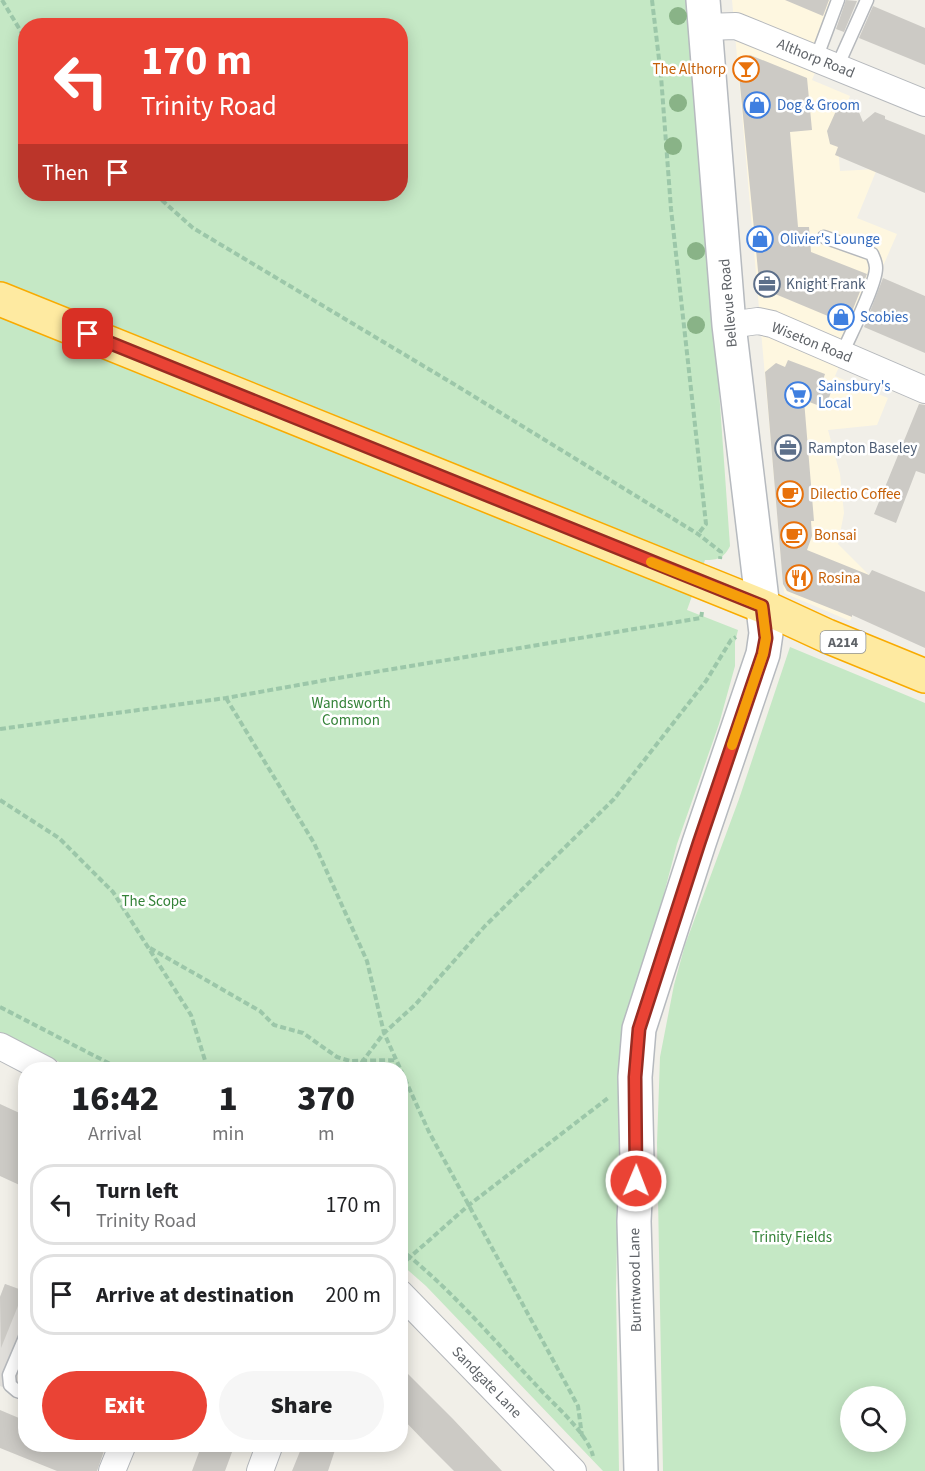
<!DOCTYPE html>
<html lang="en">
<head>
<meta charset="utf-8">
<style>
  :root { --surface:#fff; --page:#f6f6f6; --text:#202124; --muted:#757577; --line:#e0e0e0; --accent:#ea4335 }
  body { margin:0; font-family:"Source Sans 3",sans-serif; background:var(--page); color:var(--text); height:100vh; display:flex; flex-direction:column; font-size:22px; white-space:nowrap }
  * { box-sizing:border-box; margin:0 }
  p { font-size:20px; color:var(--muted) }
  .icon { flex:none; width:33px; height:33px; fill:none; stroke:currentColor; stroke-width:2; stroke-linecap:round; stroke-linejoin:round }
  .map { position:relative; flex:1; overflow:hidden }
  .details { position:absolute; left:18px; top:1062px; width:390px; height:390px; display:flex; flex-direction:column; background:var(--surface); border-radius:24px; box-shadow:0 3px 15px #0003 }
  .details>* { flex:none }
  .guide { position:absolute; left:18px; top:18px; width:390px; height:183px; border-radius:24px; box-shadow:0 3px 15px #0003; background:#ea4335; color:#fff; overflow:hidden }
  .tools { position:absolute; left:840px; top:1386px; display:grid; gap:12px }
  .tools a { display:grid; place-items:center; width:66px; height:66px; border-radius:50%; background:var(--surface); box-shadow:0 3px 15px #0003; font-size:30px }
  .pin { position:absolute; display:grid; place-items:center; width:51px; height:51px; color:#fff; margin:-26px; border-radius:12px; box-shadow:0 3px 9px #0006 }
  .me { position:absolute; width:66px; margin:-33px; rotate:1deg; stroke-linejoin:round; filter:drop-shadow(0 0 4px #0008) }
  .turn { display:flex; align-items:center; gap:21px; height:126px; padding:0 24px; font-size:27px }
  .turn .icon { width:78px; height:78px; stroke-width:2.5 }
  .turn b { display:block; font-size:42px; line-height:51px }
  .then { display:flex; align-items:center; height:57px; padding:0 24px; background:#0003; gap:12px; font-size:22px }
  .eta { display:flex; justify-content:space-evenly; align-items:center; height:102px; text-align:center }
  .eta b { font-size:36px; font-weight:800; line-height:42px }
  .cta { display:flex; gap:12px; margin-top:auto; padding:12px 24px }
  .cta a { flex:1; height:69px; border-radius:36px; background:var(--accent); color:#fff; font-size:24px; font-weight:800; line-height:69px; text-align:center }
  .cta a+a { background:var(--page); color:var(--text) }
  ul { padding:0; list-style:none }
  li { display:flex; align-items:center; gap:18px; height:81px; margin:0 12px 9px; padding:0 12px; border:3px solid var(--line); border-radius:24px }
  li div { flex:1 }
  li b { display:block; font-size:22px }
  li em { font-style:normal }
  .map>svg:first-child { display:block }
  .commercial { fill:#fef7e0 }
  .industrial { fill:#e0deda }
  .green { fill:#c5e8c5; fill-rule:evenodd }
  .building { fill:#cccac5 }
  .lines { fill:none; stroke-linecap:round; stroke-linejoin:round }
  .service-casing { stroke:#b5b8bc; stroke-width:15 }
  .minor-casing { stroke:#b5b8bc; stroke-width:28 }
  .secondary-casing { stroke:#b6babf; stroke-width:36 }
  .trunk-casing { stroke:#f9ab00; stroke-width:36 }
  .path { stroke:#9cc7a9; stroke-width:4; stroke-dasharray:6 3; stroke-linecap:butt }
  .service { stroke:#fff; stroke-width:12 }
  .minor { stroke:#fff; stroke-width:26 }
  .secondary { stroke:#fff; stroke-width:33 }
  .trunk { stroke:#feeaa1; stroke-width:33 }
  .tree { fill:#89b387 }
  .route-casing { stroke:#982c22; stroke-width:15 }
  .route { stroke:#ea4335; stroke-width:10 }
  .slow { stroke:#f59e0b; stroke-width:10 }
  .labels { text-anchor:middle; stroke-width:5; stroke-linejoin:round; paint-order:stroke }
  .shield { fill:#fff; stroke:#8f9295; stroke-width:1.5 }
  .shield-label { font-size:14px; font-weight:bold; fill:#5f6368 }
  .street-label { font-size:15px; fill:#5f6368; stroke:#fff }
  .food-label { font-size:15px; fill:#c56008; stroke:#fff; text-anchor:start }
  .shop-label { font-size:15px; fill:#366cbe; stroke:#fff; text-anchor:start }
  .service-label { font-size:15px; fill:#4e5e75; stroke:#fff; text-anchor:start }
  .park-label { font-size:15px; fill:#348238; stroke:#fff }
</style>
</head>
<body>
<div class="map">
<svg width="925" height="1471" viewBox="0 0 925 1471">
  <rect width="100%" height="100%" fill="#f1efe8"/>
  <path class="commercial" d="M 732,0 L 844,0 L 812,80 L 850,96 L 837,130 L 840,171 L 877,169 L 857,218 L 897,234 L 835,376 L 888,398 L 877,425 L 828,430 L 840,474 L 844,513 L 838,544 L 869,575 L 850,621 L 784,593 Z"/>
  <path class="industrial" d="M 5,1284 L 25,1291 L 25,1396 L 0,1386 L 0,1297 Z"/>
  <path class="green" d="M 0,0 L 687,0 L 713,305 L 730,546 C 724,558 718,560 705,560 L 687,610 L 738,630 L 735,642 L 735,666 L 719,724 L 677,844 L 621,1058 L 616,1289 L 619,1471 L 603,1471 L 426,1286 L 401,1264 L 400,1070 L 86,1070 L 81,1067 L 73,1069 L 0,1032 ZM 26,26 L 400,26 L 400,194 L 26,194 Z
    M 790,647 L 925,703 L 925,1471 L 663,1471 L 657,1143 L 660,1057 L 674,985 L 685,945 L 739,799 ZM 850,1396 L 896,1396 L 896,1442 L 850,1442 Z"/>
  <path class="building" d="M 785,0 L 829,0 L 823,16 Z
    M 846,0 L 857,1 L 844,32 L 836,29 Z
    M 873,6 L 925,28 L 925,65 L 859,38 Z
    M 750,55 L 807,78 L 812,130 L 790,132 L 798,227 L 809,227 L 811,252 L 867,274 L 847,324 L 768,291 L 759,281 L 738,64 Z
    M 847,101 L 856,105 L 863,122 L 875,112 L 885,116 L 885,119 L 925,135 L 925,193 L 835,155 L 838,147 L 830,144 L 827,131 L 840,102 L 844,103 Z
    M 883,278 L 925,296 L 925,353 L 864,327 Z
    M 788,360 L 825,374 L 822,383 L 833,387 L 825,408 L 804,400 L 814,521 L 811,521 L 812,536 L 807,550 L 869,575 L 872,570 L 925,592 L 925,648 L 852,615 L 852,617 L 787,591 L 783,584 L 765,372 L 776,363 L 785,367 Z
    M 919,404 L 925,405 L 925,474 L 916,471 L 896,523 L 874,514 Z
    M 0,1104 L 26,1116 L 26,1188 L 0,1176 Z
    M 5,1284 L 24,1291 L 1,1348 L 0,1297 Z
    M 400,1366 L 453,1419 L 502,1471 L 454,1471 L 425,1442 L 400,1416 Z
    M 0,1410 L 26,1421 L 26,1444 L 86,1444 L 104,1451 L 97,1471 L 57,1471 L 0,1448 Z
    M 202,1444 L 235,1444 L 225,1471 L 192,1471 Z
    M 303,1444 L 337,1444 L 328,1471 L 292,1471 Z"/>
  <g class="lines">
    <g class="service-casing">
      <path id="service" d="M 816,59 L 838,0
        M 837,67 L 867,0
        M 824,237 L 872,254 C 874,259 876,262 876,268 C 876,285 850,335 842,354
        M 26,1335 L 9,1375 L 10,1385 L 17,1391 L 26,1394"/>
    </g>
    <g class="minor-casing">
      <path id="minor" d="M 705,27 L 736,26 L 925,103
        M 729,325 L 758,321 L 772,324 L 925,390
        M 0,1046 L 46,1070
        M 400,1293 L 573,1471
        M 112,1471 L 123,1444
        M 260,1471 L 270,1444"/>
    </g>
    <g class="secondary-casing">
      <path id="secondary" d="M 641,1471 L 634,1221 L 637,1160 L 635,1077 L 639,1029 L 699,843 L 763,654 L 766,633 L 729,325 L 703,0"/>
    </g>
    <g class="trunk-casing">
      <path id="trunk" d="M 0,299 L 762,606 L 827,636 L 925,676"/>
    </g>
    <path class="path" d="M 2,0 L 26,40
      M 652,0 L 661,76 L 671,209 L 706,524 L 698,534
      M 155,194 L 193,228 L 457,386 L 698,534 L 721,552 L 720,559
      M 226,698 L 314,843 L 367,961 L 384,1033 L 429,1132 L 578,1406 L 582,1436
      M 0,729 L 226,698 L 332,679 L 701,618 L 702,612
      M 0,800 L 59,838 L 113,892 L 191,1015 L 208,1070
      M 150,948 L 260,1011 L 274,1025 L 303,1033 L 337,1057 L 350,1061 L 396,1060
      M 0,1007 L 122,1070
      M 356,1070 L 384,1033 L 415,1005 L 485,926 L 614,799 L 706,681 L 731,640 L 736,637
      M 400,1249 C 450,1288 493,1339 536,1385 C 553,1404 587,1432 593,1456
      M 400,1266 L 469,1205 L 608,1098"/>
    <use href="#service" class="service"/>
    <use href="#minor" class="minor"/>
    <use href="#secondary" class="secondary"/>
    <use href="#trunk" class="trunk"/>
  </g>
  <g class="tree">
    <circle cx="678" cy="16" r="9"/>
    <circle cx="678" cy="103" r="9"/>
    <circle cx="673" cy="146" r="9"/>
    <circle cx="696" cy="251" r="9"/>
    <circle cx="696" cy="325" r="9"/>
  </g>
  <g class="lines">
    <g class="route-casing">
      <path id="route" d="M 88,334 L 762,606 L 766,638 L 763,654 L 699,843 L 639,1029 L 635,1077 L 636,1181"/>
    </g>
    <use href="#route" class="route"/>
    <path class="slow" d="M 651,562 L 762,606 L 766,638 L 763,654 L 732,745"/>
  </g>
  <defs>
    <g id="bar-ring" transform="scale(1.35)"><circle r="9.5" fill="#fff" stroke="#e8710a" stroke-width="1.5"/><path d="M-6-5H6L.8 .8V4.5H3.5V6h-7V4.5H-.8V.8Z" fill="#e8710a"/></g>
    <g id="shop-ring" transform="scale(1.35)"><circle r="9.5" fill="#fff" stroke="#3f7fe0" stroke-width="1.5"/><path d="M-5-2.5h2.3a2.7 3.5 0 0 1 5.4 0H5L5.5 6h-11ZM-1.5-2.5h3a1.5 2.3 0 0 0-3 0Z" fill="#3f7fe0"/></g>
    <g id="office-ring" transform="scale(1.35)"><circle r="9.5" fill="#fff" stroke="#5c6f8a" stroke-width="1.5"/><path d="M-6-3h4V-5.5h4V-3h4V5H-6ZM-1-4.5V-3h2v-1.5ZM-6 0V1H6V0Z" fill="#5c6f8a"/></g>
    <g id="supermarket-ring" transform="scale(1.35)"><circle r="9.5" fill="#fff" stroke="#3f7fe0" stroke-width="1.5"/><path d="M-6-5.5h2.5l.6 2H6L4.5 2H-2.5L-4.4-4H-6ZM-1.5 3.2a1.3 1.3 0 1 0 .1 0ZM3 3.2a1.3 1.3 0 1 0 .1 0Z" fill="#3f7fe0"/></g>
    <g id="cafe-ring" transform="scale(1.35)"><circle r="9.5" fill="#fff" stroke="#e8710a" stroke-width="1.5"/><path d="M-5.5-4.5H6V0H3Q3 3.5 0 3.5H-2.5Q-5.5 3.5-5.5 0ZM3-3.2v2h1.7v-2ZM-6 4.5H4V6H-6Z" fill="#e8710a"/></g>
    <g id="restaurant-ring" transform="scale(1.35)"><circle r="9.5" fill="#fff" stroke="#e8710a" stroke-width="1.5"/><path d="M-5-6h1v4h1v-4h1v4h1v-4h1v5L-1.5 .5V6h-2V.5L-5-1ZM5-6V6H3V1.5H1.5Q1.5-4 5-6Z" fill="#e8710a"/></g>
  </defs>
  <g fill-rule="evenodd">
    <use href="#bar-ring" x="746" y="69"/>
    <use href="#shop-ring" x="757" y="105"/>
    <use href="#shop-ring" x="760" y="239"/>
    <use href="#office-ring" x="767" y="284"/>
    <use href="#shop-ring" x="841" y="317"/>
    <use href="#supermarket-ring" x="798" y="395"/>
    <use href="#office-ring" x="788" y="448"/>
    <use href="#cafe-ring" x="790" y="494"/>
    <use href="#cafe-ring" x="794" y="535"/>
    <use href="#restaurant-ring" x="799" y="578"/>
  </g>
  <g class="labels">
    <rect class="shield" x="820.5" y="631" width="45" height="22" rx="4.5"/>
    <g class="shield-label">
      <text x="843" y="647">A214</text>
    </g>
    <g class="street-label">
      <text transform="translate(816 58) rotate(22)" y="5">Althorp Road</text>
      <text transform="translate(728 303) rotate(-95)" y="5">Bellevue Road</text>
      <text transform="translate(812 342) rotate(22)" y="5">Wiseton Road</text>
      <text transform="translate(635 1280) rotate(-91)" y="5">Burntwood Lane</text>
      <text transform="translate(487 1382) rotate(46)" y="5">Sandgate Lane</text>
    </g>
    <g class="food-label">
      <text x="726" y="74" text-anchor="end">The Althorp</text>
      <text x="810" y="499">Dilectio Coffee</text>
      <text x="814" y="540">Bonsai</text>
      <text x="818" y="583">Rosina</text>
    </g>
    <g class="shop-label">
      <text x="777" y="110">Dog &amp; Groom</text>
      <text x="780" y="244">Olivier's Lounge</text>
      <text x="860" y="322">Scobies</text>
      <text x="818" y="391">Sainsbury's<tspan x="818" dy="17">Local</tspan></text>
    </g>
    <g class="service-label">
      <text x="786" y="289">Knight Frank</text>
      <text x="808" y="453">Rampton Baseley</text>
    </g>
    <g class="park-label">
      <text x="351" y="708">Wandsworth<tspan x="351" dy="17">Common</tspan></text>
      <text x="154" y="906">The Scope</text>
      <text x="792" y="1242">Trinity Fields</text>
    </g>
  </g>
</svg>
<div class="tools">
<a><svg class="icon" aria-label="search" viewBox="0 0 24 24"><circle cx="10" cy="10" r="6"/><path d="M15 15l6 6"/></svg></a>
</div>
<div class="pin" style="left:88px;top:334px;background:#d93025"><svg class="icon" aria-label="arrive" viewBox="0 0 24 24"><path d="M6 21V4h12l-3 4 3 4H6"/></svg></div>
<svg class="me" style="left:636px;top:1181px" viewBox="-20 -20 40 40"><circle r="17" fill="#ea4335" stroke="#fff" stroke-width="3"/><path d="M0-11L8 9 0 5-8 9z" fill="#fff"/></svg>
<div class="guide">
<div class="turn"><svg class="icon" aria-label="left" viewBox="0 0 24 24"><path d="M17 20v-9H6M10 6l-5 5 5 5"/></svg><div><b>170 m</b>Trinity Road</div></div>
<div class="then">Then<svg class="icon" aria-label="arrive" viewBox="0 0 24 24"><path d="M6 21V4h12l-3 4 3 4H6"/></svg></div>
</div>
<section class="details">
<div class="eta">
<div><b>16:42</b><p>Arrival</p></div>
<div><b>1</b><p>min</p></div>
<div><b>370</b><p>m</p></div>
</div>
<ul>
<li><svg class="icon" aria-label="left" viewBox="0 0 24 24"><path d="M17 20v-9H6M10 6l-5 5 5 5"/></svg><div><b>Turn left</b><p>Trinity Road</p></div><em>170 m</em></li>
<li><svg class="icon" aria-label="arrive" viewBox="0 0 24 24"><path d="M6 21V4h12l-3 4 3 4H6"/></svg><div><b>Arrive at destination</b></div><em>200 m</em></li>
</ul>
<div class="cta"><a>Exit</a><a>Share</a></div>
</section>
</div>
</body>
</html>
